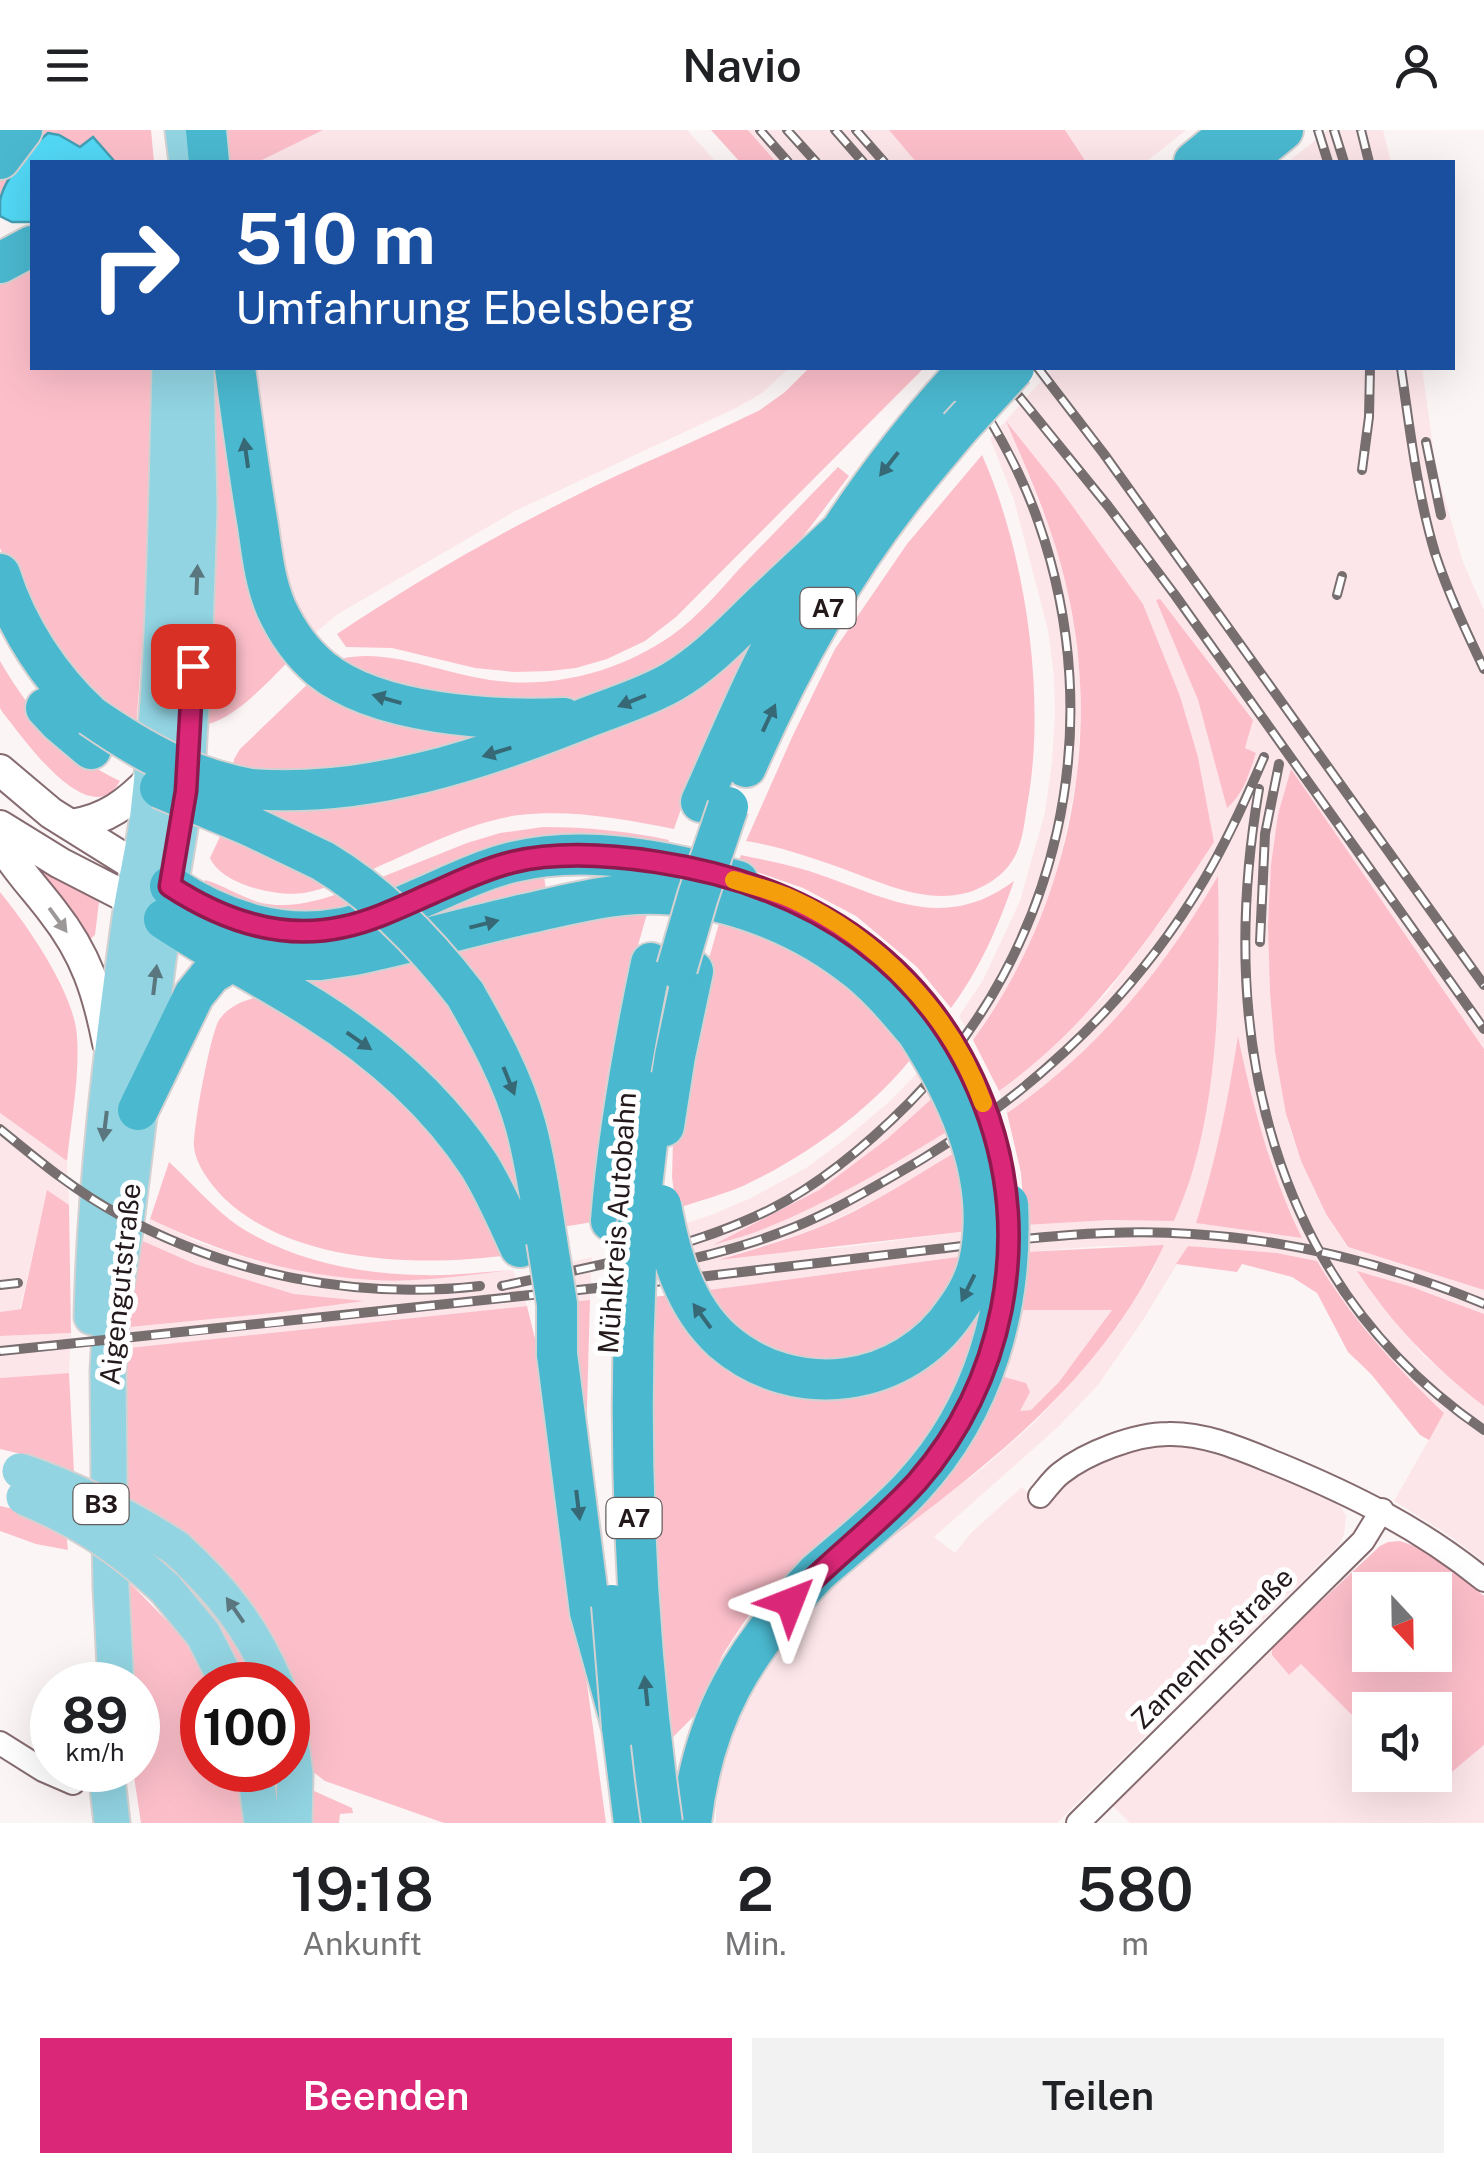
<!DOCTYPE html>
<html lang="de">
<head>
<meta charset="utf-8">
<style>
  :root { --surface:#fff; --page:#f2f2f2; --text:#202124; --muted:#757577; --accent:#db2777 }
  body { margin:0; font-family:"Public Sans",sans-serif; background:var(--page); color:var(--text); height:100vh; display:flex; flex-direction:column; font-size:38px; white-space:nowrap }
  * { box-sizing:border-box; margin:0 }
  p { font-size:32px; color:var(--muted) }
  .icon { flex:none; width:55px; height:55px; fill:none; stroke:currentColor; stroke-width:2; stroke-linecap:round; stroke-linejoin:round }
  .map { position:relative; height:1693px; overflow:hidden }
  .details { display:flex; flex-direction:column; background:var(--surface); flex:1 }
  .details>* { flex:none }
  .top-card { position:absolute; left:30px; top:30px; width:1425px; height:210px; border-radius:0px; box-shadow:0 10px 40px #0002; background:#1a4fa0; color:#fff; overflow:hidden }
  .needle { width:65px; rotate:158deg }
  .fabs { position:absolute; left:1352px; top:1442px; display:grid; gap:20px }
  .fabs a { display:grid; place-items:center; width:100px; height:100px; border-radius:0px; background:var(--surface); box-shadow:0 10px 40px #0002; font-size:50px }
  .speed { position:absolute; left:30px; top:1532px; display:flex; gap:20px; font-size:50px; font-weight:700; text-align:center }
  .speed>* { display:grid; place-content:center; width:130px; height:130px; border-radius:50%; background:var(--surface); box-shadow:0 10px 40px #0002; line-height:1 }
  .speed small { font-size:25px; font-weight:400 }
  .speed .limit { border:15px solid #d22; background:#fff; color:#111 }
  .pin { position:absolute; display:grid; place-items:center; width:85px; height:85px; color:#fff; margin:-42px; border-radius:20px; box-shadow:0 5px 15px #0006 }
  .me { position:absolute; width:110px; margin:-55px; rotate:45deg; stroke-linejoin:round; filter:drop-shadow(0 0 8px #0008) }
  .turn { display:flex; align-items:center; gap:35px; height:210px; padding:0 40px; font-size:45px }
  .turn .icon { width:130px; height:130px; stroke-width:2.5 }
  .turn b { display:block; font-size:70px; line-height:85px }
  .eta { display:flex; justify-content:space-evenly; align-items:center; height:170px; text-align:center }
  .eta b { font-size:60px; font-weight:600; line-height:70px }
  .button { display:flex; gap:20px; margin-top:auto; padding:20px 40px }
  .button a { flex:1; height:115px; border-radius:0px; background:var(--accent); color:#fff; font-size:40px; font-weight:600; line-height:115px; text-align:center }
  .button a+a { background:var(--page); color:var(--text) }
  header { display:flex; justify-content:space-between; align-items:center; height:130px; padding:0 40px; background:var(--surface); font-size:45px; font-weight:600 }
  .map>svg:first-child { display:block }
  .built { fill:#fde6ea; fill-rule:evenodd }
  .green { fill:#fcbfca; fill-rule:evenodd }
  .water { fill:#51d8f5; stroke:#439fb4; stroke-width:2.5 }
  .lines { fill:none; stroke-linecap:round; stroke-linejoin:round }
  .street-casing { stroke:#856b6f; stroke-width:26 }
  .secondary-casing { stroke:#856b6f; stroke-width:34 }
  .primary-casing { stroke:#d3d1d1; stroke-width:39 }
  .highway-casing { stroke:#d3d1d1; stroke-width:44 }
  .street { stroke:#fff; stroke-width:22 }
  .secondary { stroke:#fff; stroke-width:30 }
  .primary { stroke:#92d4e2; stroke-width:35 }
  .highway { stroke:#4ab8cf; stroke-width:40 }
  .rail-casing { stroke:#776e70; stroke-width:10 }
  .rail { stroke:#fff; stroke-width:6; stroke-dasharray:19; stroke-linecap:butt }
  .primary-bridge-casing { stroke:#d3d1d1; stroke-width:39; stroke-linecap:butt }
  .highway-bridge-casing { stroke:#d3d1d1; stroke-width:44; stroke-linecap:butt }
  .primary-bridge { stroke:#92d4e2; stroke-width:35 }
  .highway-bridge { stroke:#4ab8cf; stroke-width:40 }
  .oneway { fill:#366875 }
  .oneway2 { fill:#5a767e }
  .oneway3 { fill:#9c9898 }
  .route-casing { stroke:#8e194d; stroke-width:25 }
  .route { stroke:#db2777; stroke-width:18 }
  .slow { stroke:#f59e0b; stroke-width:18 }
  .labels { text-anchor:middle; stroke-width:10; stroke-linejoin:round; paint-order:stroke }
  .shield { fill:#fff; stroke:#655e5f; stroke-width:2.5 }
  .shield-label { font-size:25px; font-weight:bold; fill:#23191b }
  .street-label { font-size:28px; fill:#23191b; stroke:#fff }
</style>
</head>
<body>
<header><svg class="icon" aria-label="menu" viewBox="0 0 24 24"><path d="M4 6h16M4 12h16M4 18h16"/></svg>Navio<svg class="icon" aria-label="person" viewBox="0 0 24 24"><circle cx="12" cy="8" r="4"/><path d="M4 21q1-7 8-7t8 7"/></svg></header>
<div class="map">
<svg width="1484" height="1693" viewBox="0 0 1484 1693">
  <rect width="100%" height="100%" fill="#fbf5f6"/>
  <path class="built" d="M 323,0 L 687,0 L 716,32 L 258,32 Z
    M 748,0 L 889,0 L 916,32 L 776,32 Z
    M 1065,0 L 1186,0 L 1146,32 L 1086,32 Z
    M 1328,0 L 1383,0 L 1391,32 L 1288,32 Z
    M 243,238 L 789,238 L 762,263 L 736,278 L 517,380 L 338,484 L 309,508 L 295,488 Z
    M 1053,238 L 1422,238 L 1436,338 L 1463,432 L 1484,480 L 1484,919 L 1291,640 L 1278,684 L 1271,734 L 1270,863 L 1275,922 L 1288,993 L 1301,1031 L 1326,1084 L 1347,1117 L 1484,1160 L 1484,1184 L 1412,1157 L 1358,1142 L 1375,1167 L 1423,1225 L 1484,1276 L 1484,1432 L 1450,1406 L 1394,1371 L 1444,1283 L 1393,1234 L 1337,1166 L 1317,1131 L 1277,1123 L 1188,1116 L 1143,1190 L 1098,1255 L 1059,1296 L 934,1407 L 955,1423 L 971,1403 L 1022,1357 L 1043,1377 L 1070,1345 L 1129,1320 L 1170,1313 L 1240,1331 L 1330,1369 L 1342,1378 L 1346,1386 L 1344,1405 L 1339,1415 L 1057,1693 L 716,1693 L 716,1676 L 722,1637 L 734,1597 L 762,1538 L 790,1498 L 841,1445 L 983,1338 L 1034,1293 L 1071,1253 L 1119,1194 L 1151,1144 L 1163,1116 L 1103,1116 L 1025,1122 L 1025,1095 L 1109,1090 L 1174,1091 L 1193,1041 L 1203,995 L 1213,934 L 1220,843 L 1217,748 L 1191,792 L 1154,846 L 1113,892 L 1059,944 L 1007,983 L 999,961 L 1011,952 L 1106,864 L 1161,791 L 1214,712 L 1198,627 L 1180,566 L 1143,474 L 1058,356 L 1009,295 L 1053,408 L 1066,455 L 1074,495 L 1080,544 L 1080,596 L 1077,647 L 1057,744 L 1039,795 L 1014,848 L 973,910 L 959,886 L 983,850 L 1020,771 L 1045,682 L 1052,632 L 1055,584 L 1054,546 L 1048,500 L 1014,370 L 990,308 ZM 1156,470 L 1253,589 L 1245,618 L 1256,624 L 1249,645 L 1227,677 L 1198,570 ZM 1239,910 L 1257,989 L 1271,1038 L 1301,1106 L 1197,1092 L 1210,1052 L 1222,1002 Z
    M 923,937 L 938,963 L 887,1009 L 819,1060 L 721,1112 L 765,1098 L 837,1065 L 907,1026 L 953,998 L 959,1020 L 885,1065 L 818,1098 L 726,1127 L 846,1117 L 969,1101 L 965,1126 L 701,1161 L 680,1095 L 711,1085 L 751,1068 L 806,1038 L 845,1009 L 890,971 Z
    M 0,983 L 67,1031 L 69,1075 L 47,1061 L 20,1179 L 0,1182 Z
    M 150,1089 L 200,1113 L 256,1131 L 376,1150 L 433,1149 L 513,1140 L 527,1176 L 119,1219 L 120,1198 L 274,1183 L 358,1171 L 294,1164 L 195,1134 L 143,1111 Z
    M 592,1127 L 590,1170 L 568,1172 L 563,1134 Z
    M 1113,1179 L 1059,1252 L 1031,1280 L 1019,1282 L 1026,1253 L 1001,1246 L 1017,1180 Z
    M 71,1203 L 69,1243 L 0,1248 L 0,1206 Z
    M 1272,1517 L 1272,1525 L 1288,1544 L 1301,1533 L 1370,1603 L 1370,1645 L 1412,1645 L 1428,1661 L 1484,1615 L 1484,1693 L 1130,1693 L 1112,1675 Z"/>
  <path class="green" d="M 35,0 L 151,0 L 154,32 L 115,32 L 93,8 L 80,18 L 59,5 L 9,49 L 0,69 L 0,50 Z
    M 217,0 L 323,0 L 258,32 L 220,32 Z
    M 711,0 L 748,0 L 776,32 L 740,32 Z
    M 889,0 L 1065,0 L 1086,32 L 916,32 Z
    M 32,129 L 32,238 L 155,238 L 155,337 L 136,600 L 108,584 L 21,471 L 0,418 L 0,150 Z
    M 207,238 L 225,238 L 295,525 C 272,547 239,586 208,594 L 202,590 Z
    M 809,238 L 924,238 L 676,487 L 645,511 L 607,529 L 576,538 L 550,541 L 514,542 L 475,538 L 392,518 L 346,517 L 337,504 C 412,454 490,408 571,368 C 633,336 698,311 760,280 L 785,262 Z
    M 1006,291 L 1058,356 L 1143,474 L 1180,566 L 1198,627 L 1214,712 C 1152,806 1091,895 999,961 L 973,910 C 1067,781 1104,612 1066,455 C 1053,398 1029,345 1006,291 Z
    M 982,325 C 1026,423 1047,570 1027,676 C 1024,696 1022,718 1010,734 C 1001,747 982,759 966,763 C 923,774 880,752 841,738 C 810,727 778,716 746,711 L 793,605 L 835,519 L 907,414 Z
    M 838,337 L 849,346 L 773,446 L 719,504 L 613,565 L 543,578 L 371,555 L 341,529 C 390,517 447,546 498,551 C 558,558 622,540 671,506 C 698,487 720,460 742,436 C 774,403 806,370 838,337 Z
    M 1160,469 L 1253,590 L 1245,618 L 1256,623 C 1250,642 1243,665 1227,678 L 1198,570 L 1156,470 Z
    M 766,490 L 702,619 L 674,699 C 623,689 572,679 519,685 C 468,692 413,722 366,742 L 260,685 L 259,673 L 437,650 Z
    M 0,531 C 29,581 67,627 120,651 C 93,701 31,619 14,597 C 10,591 3,584 0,578 C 0,568 0,542 0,531 Z
    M 316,546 L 511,599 L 399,637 L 232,646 L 234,629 L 240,619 Z
    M 1291,639 L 1484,919 L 1484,1160 L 1348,1117 L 1326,1084 L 1301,1031 L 1286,984 L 1275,922 L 1270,863 L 1268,795 L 1271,734 L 1278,684 Z
    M 543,697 C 587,697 627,701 669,710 L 665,724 L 394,760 L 377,749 L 467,713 L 500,703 Z
    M 223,700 L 336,754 C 326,757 315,761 304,763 C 277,767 222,755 210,728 Z
    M 22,724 L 99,772 L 95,805 L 86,813 Z
    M 741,725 C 764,730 787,734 809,741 C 883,765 941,805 1014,751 C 998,797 980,839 951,878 L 917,837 L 856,786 L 803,758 L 737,735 Z
    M 543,738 L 547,768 L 427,795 L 417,785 Z
    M 1218,746 C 1220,844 1220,945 1193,1040 C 1188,1057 1181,1074 1174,1091 L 1109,1090 L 1025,1095 L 1021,1043 L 1007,983 C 1098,920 1163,841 1218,746 Z
    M 205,750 C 223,755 239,766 258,772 C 288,780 318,771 346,761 L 362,775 L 314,783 L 255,778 L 203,755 Z
    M 0,762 C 27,795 74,862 77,906 C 80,947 71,990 67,1031 L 0,983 Z
    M 649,777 C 626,856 604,938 598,1021 C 596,1044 598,1068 599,1091 L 556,1098 L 447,815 Z
    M 720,790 L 743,796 L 838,843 L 915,924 C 871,980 807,1026 743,1056 C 722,1065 698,1071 676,1079 L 672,1047 L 673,1011 L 706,839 Z
    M 415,821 L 502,960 L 537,1112 L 289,841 Z
    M 265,866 L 371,935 L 463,1040 L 509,1125 C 420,1137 294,1134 225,1069 C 212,1056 196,1036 194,1017 C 193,999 210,905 219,890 C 229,875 249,868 265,866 Z
    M 1238,906 C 1253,976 1270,1043 1302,1108 L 1196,1093 C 1216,1031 1228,970 1238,906 Z
    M 938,963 L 953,998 C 893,1035 831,1072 766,1098 C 749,1105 731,1110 713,1115 L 819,1060 L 887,1009 Z
    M 959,1020 L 969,1101 L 718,1130 C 751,1120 783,1111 815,1099 C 866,1079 912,1048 959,1020 Z
    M 169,1032 C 191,1052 214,1079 237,1095 C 290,1130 357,1144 421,1145 C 451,1146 482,1142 513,1140 C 467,1145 420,1153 373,1150 C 291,1145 224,1124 150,1089 Z
    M 47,1060 L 69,1075 L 71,1203 L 0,1206 L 0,1182 L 21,1179 Z
    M 143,1111 L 195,1134 L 294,1164 L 364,1171 L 274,1183 L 120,1198 L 126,1166 Z
    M 1164,1115 C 1098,1260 965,1353 841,1445 L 1001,1246 L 1026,1253 L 1030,1262 L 1020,1281 L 1031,1280 L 1059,1252 L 1112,1180 L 1017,1180 L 1025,1122 Z
    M 1188,1116 L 1277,1123 L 1317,1131 C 1352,1190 1395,1236 1444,1283 L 1429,1310 L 1420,1305 L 1371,1244 L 1348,1222 L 1317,1163 L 1292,1147 L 1242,1134 L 1237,1142 L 1176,1134 Z
    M 965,1126 L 940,1179 L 878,1227 L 817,1236 L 752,1214 L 701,1161 Z
    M 1357,1141 L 1412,1157 L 1484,1184 L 1484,1276 C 1433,1237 1392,1194 1357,1141 Z
    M 671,1165 L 792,1260 L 987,1170 L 954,1266 L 924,1315 L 887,1358 L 788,1445 L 746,1489 L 723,1524 L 699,1581 L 667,1613 L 651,1380 L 652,1167 Z
    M 590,1170 L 586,1310 L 568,1172 Z
    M 527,1176 L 546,1254 L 606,1693 L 444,1693 L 325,1651 L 313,1642 L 307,1629 L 297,1575 L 285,1544 L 190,1411 L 148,1380 L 119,1363 L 119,1219 Z
    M 69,1243 L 74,1343 L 17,1323 L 0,1319 L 0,1248 Z
    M 0,1376 L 14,1379 L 66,1401 L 68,1420 L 36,1414 L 0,1401 Z
    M 1400,1411 C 1432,1421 1458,1445 1484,1466 L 1484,1615 L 1428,1662 L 1412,1645 L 1435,1645 L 1435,1580 L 1370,1580 L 1370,1603 L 1301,1534 L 1289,1545 L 1272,1525 L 1272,1517 L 1380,1416 L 1388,1412 ZM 1370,1460 L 1435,1460 L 1435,1525 L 1370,1525 Z
    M 181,1440 L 231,1494 L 263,1555 L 243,1555 L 172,1451 Z
    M 116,1449 L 132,1455 L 166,1490 L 172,1487 L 216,1555 L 202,1555 L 202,1640 L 244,1640 L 251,1693 L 141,1693 L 133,1640 L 138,1640 L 138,1555 L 124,1555 Z
    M 314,1661 L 352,1678 L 353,1683 L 340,1684 L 339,1693 L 307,1693 L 309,1664 Z"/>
  <path class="water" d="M 48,3 L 59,5 L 80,17 L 93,7 L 115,32 L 32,32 L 32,92 L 12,92 L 0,86 C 0,81 0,75 0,70 C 5,47 31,17 48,3 Z"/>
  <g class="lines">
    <g class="street-casing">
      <path id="street" d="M 1040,1366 C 1047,1358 1053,1349 1061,1343 C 1086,1323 1135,1304 1168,1304 C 1206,1303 1243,1320 1278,1334 C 1353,1365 1420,1398 1484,1450
        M 0,1613 L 43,1640 L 73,1653
        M 1078,1693 L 1363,1411 L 1382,1380"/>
    </g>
    <g class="secondary-casing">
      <path id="secondary" d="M 0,640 L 51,683 L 139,738
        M 71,695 C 106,690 128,673 152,648
        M 0,696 L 60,733 L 132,770
        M 0,712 C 15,738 35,758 53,782 C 86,824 98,862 108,913"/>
    </g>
    <g class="primary-casing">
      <path id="primary" d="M 183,0 L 187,32
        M 92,1187 C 95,1053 112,920 130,788 C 135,753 144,719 148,684 C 165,536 166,386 170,238
        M 176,1418 C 222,1460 252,1498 276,1555
        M 165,1458 L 203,1504 L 229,1555
        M 116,1555 L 111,1458 L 109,1351 L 108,1241 L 111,1188 L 125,1100 L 158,830 L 186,661 L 195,503 L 199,379 L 196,238
        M 288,1592 L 295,1644 L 294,1693
        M 106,1640 L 112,1693
        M 255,1640 L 262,1693"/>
    </g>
    <g class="highway-casing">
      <path id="highway" d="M 206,0 L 209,32
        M 0,29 L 22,0
        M 1194,32 L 1233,0
        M 1244,32 L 1283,0
        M 0,133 L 32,116
        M 235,238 C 242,290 249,343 258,396 C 262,424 265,452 276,478 C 286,500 302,523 321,539 C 378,585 493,591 564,588
        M 0,444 C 17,498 50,548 91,586
        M 46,578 L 59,592 L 91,619
        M 746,637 C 787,543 837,451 900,370 C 919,345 939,322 959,298
        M 250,659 C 367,668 481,630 588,587 C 616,576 646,567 672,552 C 705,533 731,505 759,478 C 786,452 814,426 842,400
        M 701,672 C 732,603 761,531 800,466 C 845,390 897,317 957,251
        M 248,695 L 323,731
        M 170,756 C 221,790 281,810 343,798 C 370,792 396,779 421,768 C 451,755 481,740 513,732 C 586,714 668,731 738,751
        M 164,789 C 212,821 265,848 314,879 C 379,920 437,971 479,1035 C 495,1061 507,1089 520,1117
        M 465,864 C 489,906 513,949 526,997 C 536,1034 541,1073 547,1111
        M 138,980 L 194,865 L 211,844 L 234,830 L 320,830 L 354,825 C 411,813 468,797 525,784 C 558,777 590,768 623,765 C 706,757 795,789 859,841 C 881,859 899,881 917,902
        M 664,996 L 675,926 L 693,841
        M 639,1082 L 653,962
        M 611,1091 C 618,1003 633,919 651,833
        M 557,1224 L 590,1482 L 622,1597 L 634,1693
        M 691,1693 C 703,1586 744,1520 817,1443"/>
    </g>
    <use href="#street" class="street"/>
    <use href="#secondary" class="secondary"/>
    <use href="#primary" class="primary"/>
    <use href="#highway" class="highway"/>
    <g class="rail-casing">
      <path id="rail" d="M 760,0 L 788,32
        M 787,0 L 816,32
        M 835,0 L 863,32
        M 856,0 L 884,32
        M 1318,0 L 1328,32
        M 1334,0 L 1344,32
        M 1361,0 L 1369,32
        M 996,238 L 1108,376 L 1175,465 L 1484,899
        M 1038,238 L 1104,324 L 1484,855
        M 1401,238 C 1410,300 1417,363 1435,423 C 1448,463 1466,501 1484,539
        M 1426,312 L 1441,385
        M 1362,340 L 1369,287 L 1370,238
        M 1337,465 L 1342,446
        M 1259,659 C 1217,904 1268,1152 1484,1300
        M 1260,812 L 1265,704 L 1279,634
        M 0,999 C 38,1030 75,1061 118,1084 C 229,1145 355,1170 480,1156
        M 633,1142 C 682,1131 732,1121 779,1103 C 818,1089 853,1069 888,1049 C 1016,978 1129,877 1204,750 C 1227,711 1246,669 1264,627
        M 0,1155 L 18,1153
        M 502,1156 C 593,1136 687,1121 771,1079 C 822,1053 869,1013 909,973 C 1060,819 1110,595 1038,391 C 1019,336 989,285 956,238
        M 0,1221 C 228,1199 455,1173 682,1149 C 767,1139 852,1129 937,1119 C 1021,1109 1107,1098 1192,1104 C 1293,1110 1391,1135 1484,1174"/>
    </g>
    <use href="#rail" class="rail"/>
    <g class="primary-bridge-casing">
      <path id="primary-bridge" d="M 20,1341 C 76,1360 127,1386 176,1418
        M 24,1367 C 82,1391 119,1416 165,1458"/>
    </g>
    <g class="highway-bridge-casing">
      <path id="highway-bridge" d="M 957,251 L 969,238
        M 959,298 L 1014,238
        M 91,586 C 143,622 188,647 250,659
        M 160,658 L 248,695
        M 323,731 C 380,765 425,812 465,864
        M 677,838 L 698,766 L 728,677
        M 661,1075 C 670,1124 684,1176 723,1211 C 795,1273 904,1258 956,1180 C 967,1165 975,1150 979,1132 C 997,1052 960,968 917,902
        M 639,1082 C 626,1286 633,1490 662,1693
        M 547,1111 L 557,1174 L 557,1224
        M 817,1443 C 849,1415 884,1388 913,1356 C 984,1279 1013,1177 1008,1074
        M 612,1475 L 622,1597"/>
    </g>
    <use href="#primary-bridge" class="primary-bridge"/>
    <use href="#highway-bridge" class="highway-bridge"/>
  </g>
  <defs><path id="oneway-solid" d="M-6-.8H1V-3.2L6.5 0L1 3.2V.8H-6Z" transform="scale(2.5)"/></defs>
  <g class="oneway">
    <use href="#oneway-solid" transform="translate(246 323) rotate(-98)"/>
    <use href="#oneway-solid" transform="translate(889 334) rotate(128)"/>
    <use href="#oneway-solid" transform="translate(387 569) rotate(-164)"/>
    <use href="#oneway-solid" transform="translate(632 571) rotate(158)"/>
    <use href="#oneway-solid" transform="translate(769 588) rotate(-65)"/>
    <use href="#oneway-solid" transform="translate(497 622) rotate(163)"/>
    <use href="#oneway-solid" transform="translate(484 794) rotate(-14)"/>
    <use href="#oneway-solid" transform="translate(359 911) rotate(35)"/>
    <use href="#oneway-solid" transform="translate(509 951) rotate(68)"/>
    <use href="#oneway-solid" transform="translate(968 1158) rotate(116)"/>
    <use href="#oneway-solid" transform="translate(702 1186) rotate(-126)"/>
    <use href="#oneway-solid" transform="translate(578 1375) rotate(83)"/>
    <use href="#oneway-solid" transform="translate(646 1561) rotate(-96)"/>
  </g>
  <g class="oneway2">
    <use href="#oneway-solid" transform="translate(197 450) rotate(-88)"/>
    <use href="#oneway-solid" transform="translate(155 850) rotate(-83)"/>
    <use href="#oneway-solid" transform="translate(105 996) rotate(97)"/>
    <use href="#oneway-solid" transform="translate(235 1480) rotate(-125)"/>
  </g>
  <use class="oneway3" href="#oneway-solid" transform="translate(58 790) rotate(54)"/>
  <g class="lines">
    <g class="route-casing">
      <path id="route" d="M 193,536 L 186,661 L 170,756 C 222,790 280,811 343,797 C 372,791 401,777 428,765 C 456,753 484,739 513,732 C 560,721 611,725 657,732 C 813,756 935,834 989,988 C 1031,1111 1004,1253 917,1352 C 878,1395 830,1430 790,1472"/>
    </g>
    <use href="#route" class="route"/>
    <path class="slow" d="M 734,750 C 754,756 774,761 792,769 C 878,808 951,884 983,973"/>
  </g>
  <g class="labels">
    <g class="shield">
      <rect x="800.5" y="458" width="55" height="40" rx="8"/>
      <rect x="73.5" y="1354" width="55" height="40" rx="8"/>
      <rect x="606.5" y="1368" width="55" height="40" rx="8"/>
    </g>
    <g class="shield-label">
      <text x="828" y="487">A7</text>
      <text x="101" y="1383">B3</text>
      <text x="634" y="1397">A7</text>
    </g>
    <g class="street-label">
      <text transform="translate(617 1093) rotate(-86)" y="10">Mühlkreis Autobahn</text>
      <text transform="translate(120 1154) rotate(-84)" y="10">Aigengutstraße</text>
      <text transform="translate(1212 1518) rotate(-45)" y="10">Zamenhofstraße</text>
    </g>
  </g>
</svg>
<div class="fabs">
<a><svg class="needle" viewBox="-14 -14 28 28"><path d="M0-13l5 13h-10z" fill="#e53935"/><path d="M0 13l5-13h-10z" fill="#757577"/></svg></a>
<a><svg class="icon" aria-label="sound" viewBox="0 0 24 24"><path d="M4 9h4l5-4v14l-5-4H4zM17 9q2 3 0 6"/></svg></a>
</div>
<div class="speed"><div>89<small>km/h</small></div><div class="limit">100</div></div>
<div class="pin" style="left:193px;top:536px;background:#d93025"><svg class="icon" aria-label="arrive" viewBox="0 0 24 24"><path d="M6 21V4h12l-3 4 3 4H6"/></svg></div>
<svg class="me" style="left:790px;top:1472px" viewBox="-20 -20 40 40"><path d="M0-17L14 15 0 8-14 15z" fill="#db2777" stroke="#fff" stroke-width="4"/></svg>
<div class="top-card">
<div class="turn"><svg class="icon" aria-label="right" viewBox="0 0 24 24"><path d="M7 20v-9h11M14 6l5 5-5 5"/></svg><div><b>510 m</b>Umfahrung Ebelsberg</div></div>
</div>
</div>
<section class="details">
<div class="eta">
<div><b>19:18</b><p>Ankunft</p></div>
<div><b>2</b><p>Min.</p></div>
<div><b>580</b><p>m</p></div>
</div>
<div class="button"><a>Beenden</a><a>Teilen</a></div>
</section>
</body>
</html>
